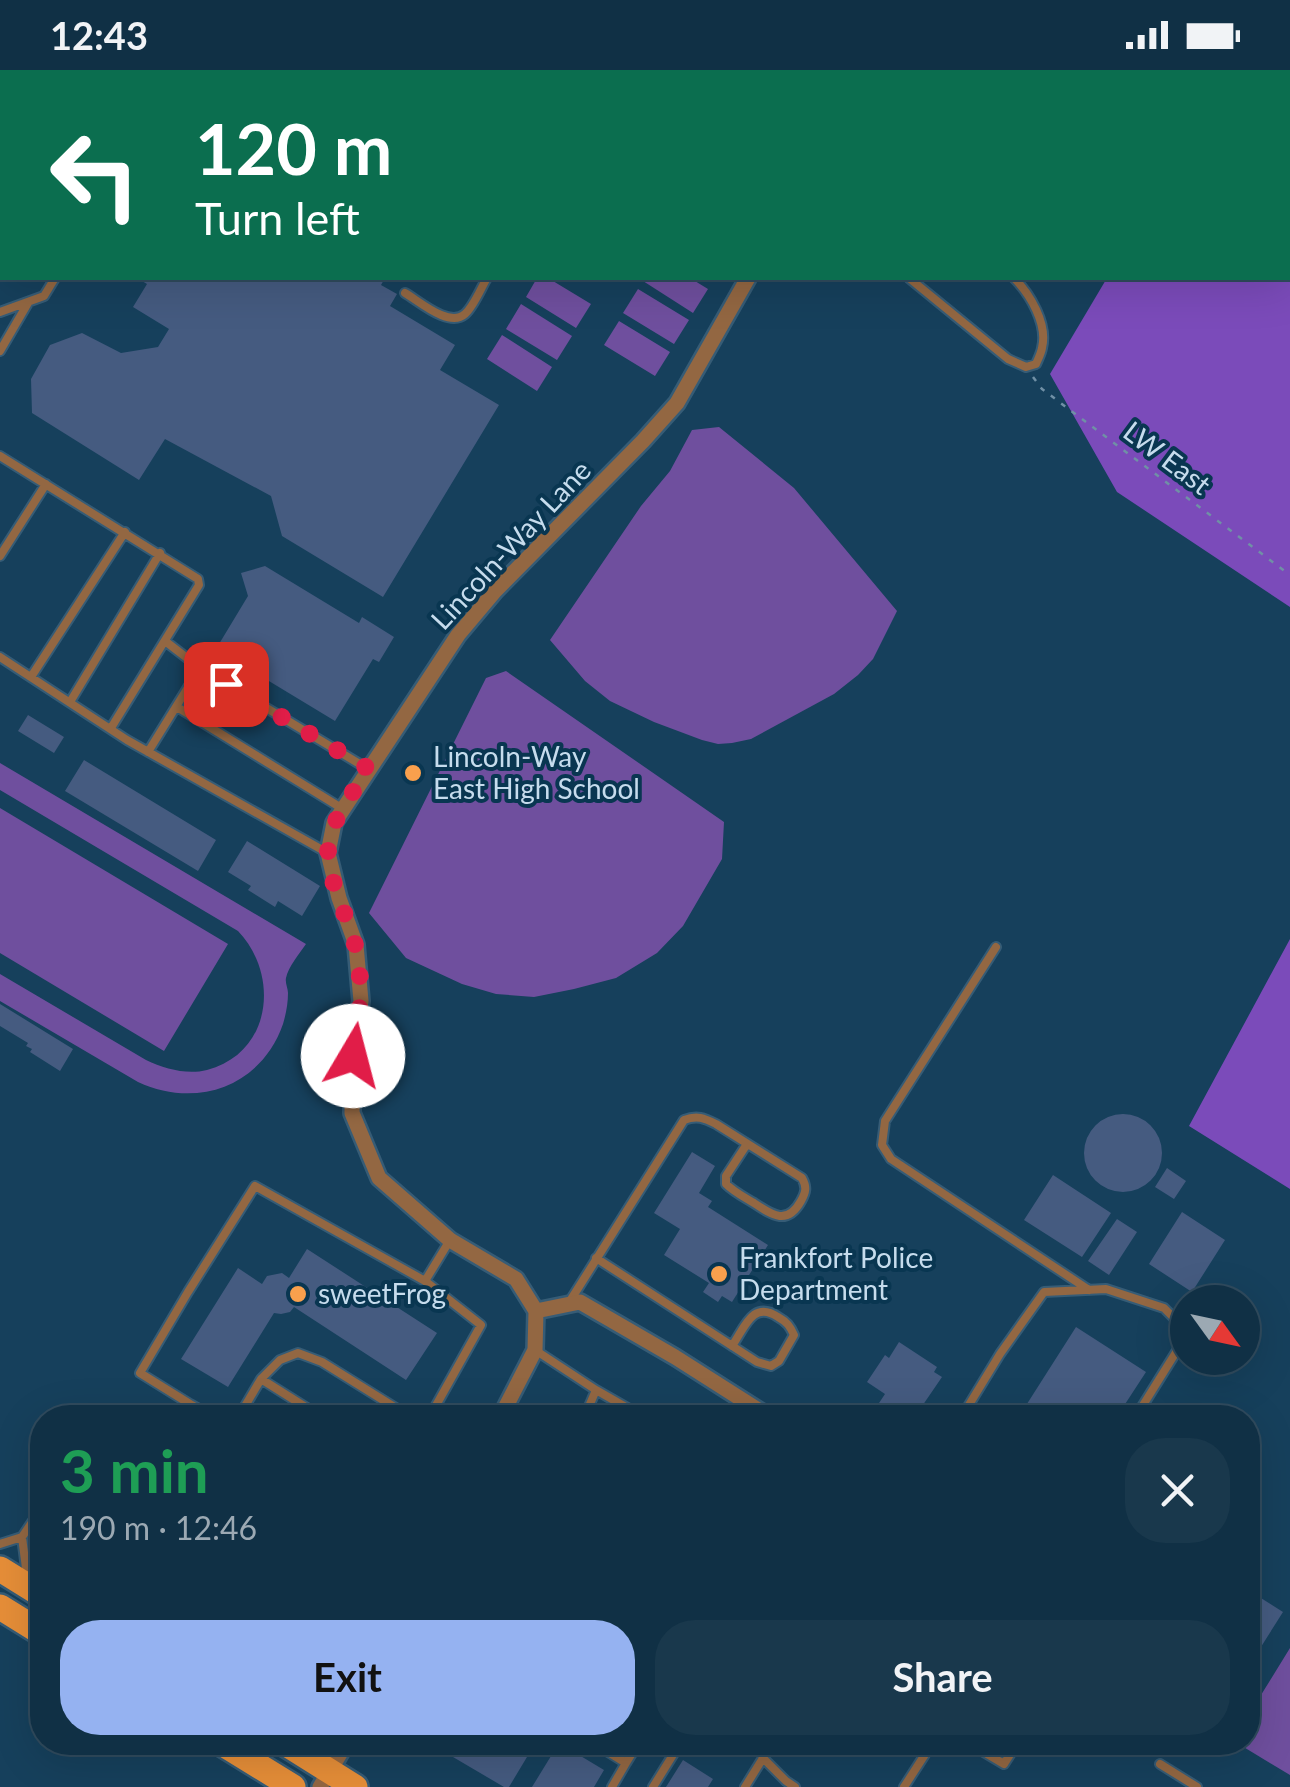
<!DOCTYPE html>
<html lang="en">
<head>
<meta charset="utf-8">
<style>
  :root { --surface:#103045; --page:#19384c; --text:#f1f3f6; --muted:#9ca9b3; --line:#304b5e; --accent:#95b2f1 }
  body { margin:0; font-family:Lato,sans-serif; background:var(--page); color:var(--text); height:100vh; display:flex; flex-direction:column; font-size:38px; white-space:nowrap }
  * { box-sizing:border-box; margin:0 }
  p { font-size:32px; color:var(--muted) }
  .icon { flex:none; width:55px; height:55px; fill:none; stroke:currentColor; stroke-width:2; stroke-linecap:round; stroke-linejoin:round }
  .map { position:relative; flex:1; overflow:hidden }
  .panel { position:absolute; left:30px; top:1335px; width:1230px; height:350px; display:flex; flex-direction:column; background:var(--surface); border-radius:40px; box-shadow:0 10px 40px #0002,0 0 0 2px var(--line) }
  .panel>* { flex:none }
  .banner { position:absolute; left:0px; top:0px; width:1290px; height:210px; box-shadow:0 10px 40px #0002,0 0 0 2px var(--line); background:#0b6e4f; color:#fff; overflow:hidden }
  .needle { width:65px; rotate:123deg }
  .controls { position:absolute; left:1170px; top:1215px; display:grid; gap:20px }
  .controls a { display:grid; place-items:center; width:90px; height:90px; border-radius:50%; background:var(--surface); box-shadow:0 10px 40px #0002,0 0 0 2px var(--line); font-size:50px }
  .pin { position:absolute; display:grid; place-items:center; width:85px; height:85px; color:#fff; margin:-42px; border-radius:20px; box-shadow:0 5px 15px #0006 }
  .me { position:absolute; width:110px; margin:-55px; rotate:8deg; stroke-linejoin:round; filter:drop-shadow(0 0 8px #0008) }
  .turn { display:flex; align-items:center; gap:35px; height:210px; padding:0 30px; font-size:45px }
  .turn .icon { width:130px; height:130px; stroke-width:2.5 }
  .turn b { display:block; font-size:70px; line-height:85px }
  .round { display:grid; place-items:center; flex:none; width:105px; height:105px; border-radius:40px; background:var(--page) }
  .overview { display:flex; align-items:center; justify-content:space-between; height:170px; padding:0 30px }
  h1 { font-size:60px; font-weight:700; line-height:75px; color:#1e9e55 }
  .primary-button { display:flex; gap:20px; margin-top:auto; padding:20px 30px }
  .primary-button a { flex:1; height:115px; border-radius:40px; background:var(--accent); color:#111; font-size:40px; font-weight:700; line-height:115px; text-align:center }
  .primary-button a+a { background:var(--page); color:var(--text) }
  .status { display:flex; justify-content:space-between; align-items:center; height:70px; padding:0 50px; background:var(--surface); direction:ltr }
  .status svg { height:28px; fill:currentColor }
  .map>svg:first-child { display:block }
  .green { fill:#6f4f9e }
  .forest { fill:#7b4bba }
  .building { fill:#455b80 }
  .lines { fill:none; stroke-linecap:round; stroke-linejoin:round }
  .lane-casing { stroke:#365c76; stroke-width:12 }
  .street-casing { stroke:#365c76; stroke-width:20 }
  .primary-casing { stroke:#365c76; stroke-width:30 }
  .path { stroke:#7090a6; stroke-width:2.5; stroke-dasharray:5 8; stroke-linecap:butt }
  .lane { stroke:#936742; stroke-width:8 }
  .street { stroke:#936742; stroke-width:15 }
  .primary { stroke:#e68e38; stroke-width:25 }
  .route { stroke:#e11d48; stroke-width:18; stroke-dasharray:0 32.4 }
  .poi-dot { fill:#f9a04d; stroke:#093651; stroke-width:4 }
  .labels { text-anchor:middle; stroke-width:8; stroke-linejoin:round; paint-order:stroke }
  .street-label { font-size:28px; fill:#c6dced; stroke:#093651 }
  .poi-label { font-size:28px; fill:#c6dced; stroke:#093651; text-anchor:start }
</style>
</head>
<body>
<div class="status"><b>12:43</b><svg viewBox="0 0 49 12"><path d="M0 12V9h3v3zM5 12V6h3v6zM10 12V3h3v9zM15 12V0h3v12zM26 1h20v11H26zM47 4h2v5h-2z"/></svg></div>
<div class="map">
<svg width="1290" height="1717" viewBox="0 0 1290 1717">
  <rect width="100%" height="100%" fill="#16405c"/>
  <path class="green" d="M 537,208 L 548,208 L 591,234 L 576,258 L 526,227 Z
    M 645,208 L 690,208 L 708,219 L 693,243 L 643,211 Z
    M 638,219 L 689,250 L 674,274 L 623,243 Z
    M 521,234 L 572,266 L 557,290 L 506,259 Z
    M 619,251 L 670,282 L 655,306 L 604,275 Z
    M 502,265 L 552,297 L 537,321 L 487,289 Z
    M 719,357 L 794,418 L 897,541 L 873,589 L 858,605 L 834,624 L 751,669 L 732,673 L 718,674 L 702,670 L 654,652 L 610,631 L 585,611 L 550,570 L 641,436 L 670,401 L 692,360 Z
    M 506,601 L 724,752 L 722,789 L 683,856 L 657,883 L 616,908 L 574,919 L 534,927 L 496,924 L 462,914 L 406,888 L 369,843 L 486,608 Z
    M 0,693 L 306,874 C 300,883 288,897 286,908 C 285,913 288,918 288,923 C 288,933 286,944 283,954 C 261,1017 196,1039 138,1012 L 0,931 L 0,904 L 146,990 C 165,999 187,1005 207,1000 C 272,983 280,905 238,861 L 0,720 Z
    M 0,738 L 228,874 L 164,981 L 0,883 Z
    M 1290,1578 L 1290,1705 L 1237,1673 L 1248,1672 L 1248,1646 Z"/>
  <path class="forest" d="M 1230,0 L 1290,0 L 1290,537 L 1117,422 L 1050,304 L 1107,208 L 1288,208 L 1288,2 L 1229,2 Z
    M 1290,869 L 1290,1119 L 1189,1056 Z"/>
  <path class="building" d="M 137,208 L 385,208 L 381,215 L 397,224 L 390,236 L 455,275 L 440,300 L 499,335 L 383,527 L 282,466 L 271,426 L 165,369 L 139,410 L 32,343 L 31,309 L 50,275 L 82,263 L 121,283 L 158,277 L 169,259 L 133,237 L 147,214 Z
    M 265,496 L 359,553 L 362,547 L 394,567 L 379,592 L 373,589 L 335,651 L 216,579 L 248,526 L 241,503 Z
    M 28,645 L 64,667 L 54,683 L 18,661 Z
    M 84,690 L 216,770 L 198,801 L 65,721 Z
    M 247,771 L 320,816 L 302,846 L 278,831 L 275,837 L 248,820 L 251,816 L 228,802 Z
    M 0,934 L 73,979 L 60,1001 L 30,982 L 32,979 L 26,976 L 28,973 L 0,956 Z
    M1084 1083a39 39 0 1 1 78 0a39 39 0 1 1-78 0Z
    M 692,1082 L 715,1096 L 699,1123 L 712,1131 L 708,1137 L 768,1175 L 732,1232 L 722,1226 L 718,1232 L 703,1222 L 709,1213 L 664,1185 L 680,1159 L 654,1143 Z
    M 1167,1098 L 1186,1111 L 1174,1129 L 1155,1117 Z
    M 1053,1105 L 1111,1143 L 1082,1187 L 1024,1150 Z
    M 1182,1142 L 1225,1170 L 1192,1222 L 1149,1194 Z
    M 1117,1149 L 1137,1162 L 1109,1205 L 1088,1191 Z
    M 307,1179 L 437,1263 L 406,1310 L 294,1237 L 290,1242 L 281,1244 L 274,1243 L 228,1317 L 181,1289 L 238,1198 L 262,1214 L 267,1206 L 282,1203 L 289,1208 Z
    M 1076,1257 L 1146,1302 L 1116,1348 L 1018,1348 Z
    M 899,1272 L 937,1297 L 934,1302 L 942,1307 L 916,1345 L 910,1341 L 905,1348 L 869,1348 L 885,1324 L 867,1312 L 885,1285 L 889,1288 Z
    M 1253,1523 L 1283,1542 L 1259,1580 L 1248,1573 L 1248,1531 Z
    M 462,1672 L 536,1672 L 509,1717 L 504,1717 L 453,1687 Z
    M 559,1673 L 604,1700 L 594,1717 L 532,1717 Z
    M 683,1690 L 713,1709 L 708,1717 L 666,1717 Z"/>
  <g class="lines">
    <g class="lane-casing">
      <path id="lane" d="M 539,0 L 543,2
        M 180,2 L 181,0
        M 828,2 L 830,0
        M 909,208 L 1008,289 L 1026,297 L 1036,294 C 1038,289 1041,284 1042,278 C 1048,254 1030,224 1014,208
        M 405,223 C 419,231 449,258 465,244 C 474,236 481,218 487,208
        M 0,242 L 44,226 L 55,208
        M 0,281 L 28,233
        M 0,386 L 198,509 L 199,515 L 111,658
        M 0,486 L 46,414
        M 165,571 L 200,598 L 368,699
        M 0,587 L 127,670 L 326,782
        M 31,607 L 125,462
        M 70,632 L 160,483
        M 177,637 L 343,739
        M 148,682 L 200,598
        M 996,877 L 885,1051 L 882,1075 L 891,1089 L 1089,1220
        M 596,1188 L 757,1292 L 771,1296 L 779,1291 L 794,1265 C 790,1256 787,1252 778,1247 C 753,1230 745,1257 732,1276
        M 425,1211 L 450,1170
        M 570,1231 L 684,1050 C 697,1045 704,1048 716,1054 L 802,1108 C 807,1117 806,1122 801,1131 C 787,1156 772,1145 754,1133 C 744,1127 734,1122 726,1114 L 726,1106 L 747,1074
        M 535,1280 L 596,1320 L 584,1348
        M 261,1309 L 280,1290 L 298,1283 L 322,1292 L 412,1348
        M 596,1320 L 645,1348
        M 190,1334 L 215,1348
        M 182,1348 L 190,1334 L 140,1303 L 188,1222 L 255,1116 L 425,1211 L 481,1255 L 429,1348
        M 238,1348 L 261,1309 L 323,1348
        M 961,1348 L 1000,1284 L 1044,1222 L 1106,1219 L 1164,1238 L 1188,1262
        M 1135,1348 L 1188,1263
        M 0,1474 L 22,1467
        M 27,1506 L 22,1467 L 41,1439 L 42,1440
        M 592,1672 L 626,1693 L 639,1672
        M 757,1672 L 763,1688
        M 967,1672 L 1004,1694 L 1018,1672
        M 1160,1694 L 1197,1717
        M 612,1717 L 626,1693
        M 653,1717 L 681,1672
        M 745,1717 L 763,1688 L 786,1711 L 795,1717
        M 904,1717 L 933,1672"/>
    </g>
    <g class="street-casing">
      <path id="street" d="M 0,2 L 1,0
        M 536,1241 L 580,1232 L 675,1287 L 771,1348
        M 500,1348 L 535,1280 L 536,1241 L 516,1209 L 450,1170 L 379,1108 L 352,1043 L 353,986 L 361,931 L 356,875 L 339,828 L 328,783 L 334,753 L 458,565 L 495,521 L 643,371 L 677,333 L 748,208
        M 320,1717 L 347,1672"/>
    </g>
    <g class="primary-casing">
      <path id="primary" d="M 0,1499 L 42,1525
        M 0,1537 L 42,1563
        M 220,1672 L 293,1717
        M 283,1672 L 355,1717"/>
    </g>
    <path class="path" d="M 1033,307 L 1042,319 L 1290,505"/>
    <use href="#lane" class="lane"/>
    <use href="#street" class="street"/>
    <use href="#primary" class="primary"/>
  </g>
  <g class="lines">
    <path class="route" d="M 226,614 L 369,699 C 352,724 329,751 328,782 C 327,805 347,847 354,871 C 365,909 359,948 353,986"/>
  </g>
  <g class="poi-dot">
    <circle cx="413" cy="703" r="10"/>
    <circle cx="719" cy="1204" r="10"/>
    <circle cx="298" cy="1224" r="10"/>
  </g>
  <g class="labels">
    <g class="street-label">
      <text transform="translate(1167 388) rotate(37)" y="10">LW East</text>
      <text transform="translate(511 475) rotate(-47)" y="10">Lincoln-Way Lane</text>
    </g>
    <g class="poi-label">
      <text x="433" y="697">Lincoln-Way<tspan x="433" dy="32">East High School</tspan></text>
      <text x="739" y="1198">Frankfort Police<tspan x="739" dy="32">Department</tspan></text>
      <text x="318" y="1234">sweetFrog</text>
    </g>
  </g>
</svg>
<div class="controls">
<a><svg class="needle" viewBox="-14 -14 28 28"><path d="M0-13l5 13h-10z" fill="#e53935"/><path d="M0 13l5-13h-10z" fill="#9ca9b3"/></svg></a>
</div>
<div class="pin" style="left:226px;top:614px;background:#d93025"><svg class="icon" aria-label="arrive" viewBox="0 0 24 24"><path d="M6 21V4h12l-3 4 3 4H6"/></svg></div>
<svg class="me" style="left:353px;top:986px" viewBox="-20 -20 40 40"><circle r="19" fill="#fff"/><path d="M0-13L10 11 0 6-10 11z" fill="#e11d48"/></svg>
<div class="banner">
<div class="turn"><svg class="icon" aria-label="left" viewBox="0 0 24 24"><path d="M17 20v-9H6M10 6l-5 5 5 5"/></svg><div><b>120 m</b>Turn left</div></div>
</div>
<section class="panel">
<div class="overview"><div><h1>3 min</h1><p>190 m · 12:46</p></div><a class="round"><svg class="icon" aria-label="close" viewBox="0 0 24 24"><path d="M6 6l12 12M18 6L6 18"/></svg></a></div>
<div class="primary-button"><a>Exit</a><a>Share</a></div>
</section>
</div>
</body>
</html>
